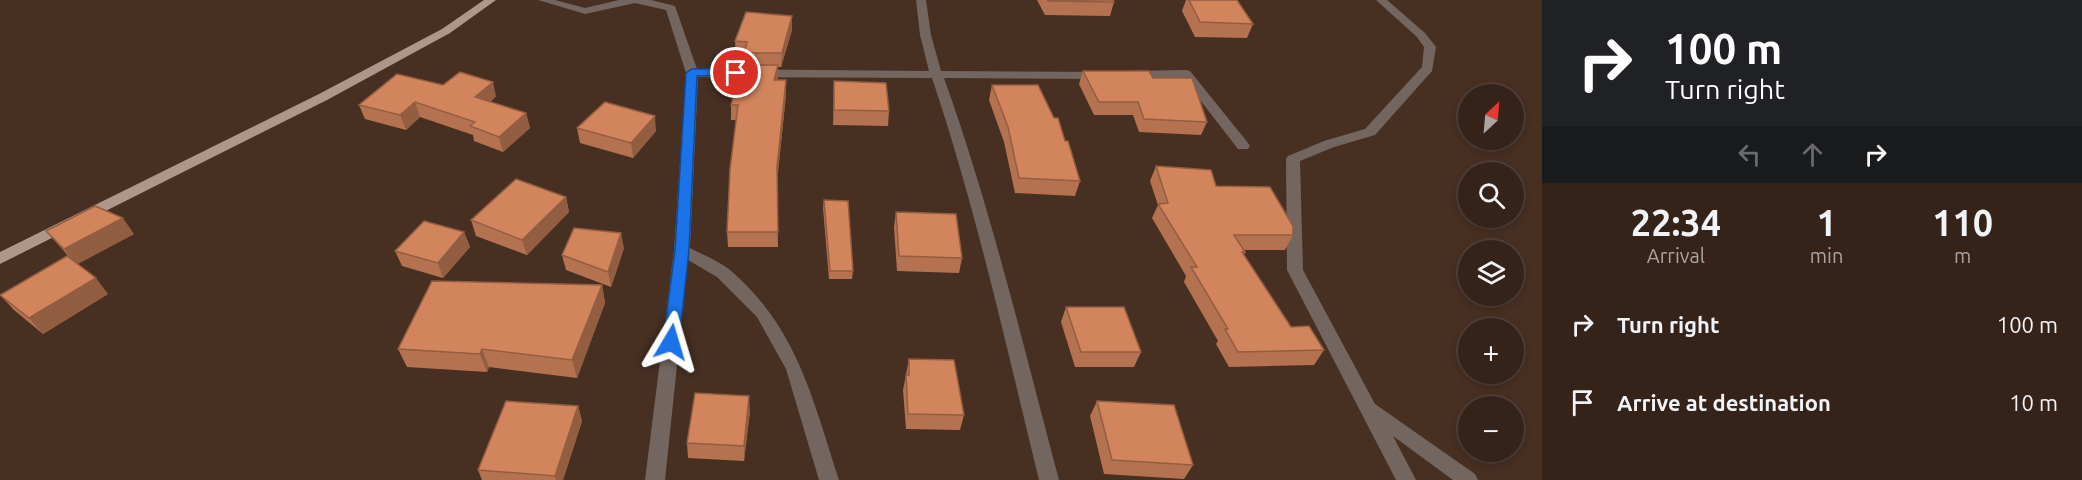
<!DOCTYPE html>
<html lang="en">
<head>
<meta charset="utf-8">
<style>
  :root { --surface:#35231a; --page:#3d2b23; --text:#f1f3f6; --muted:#aaa4a2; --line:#4f4039 }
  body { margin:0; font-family:Ubuntu,sans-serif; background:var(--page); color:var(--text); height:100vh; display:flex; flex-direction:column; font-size:22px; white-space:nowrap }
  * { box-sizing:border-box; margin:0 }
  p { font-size:20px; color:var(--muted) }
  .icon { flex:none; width:33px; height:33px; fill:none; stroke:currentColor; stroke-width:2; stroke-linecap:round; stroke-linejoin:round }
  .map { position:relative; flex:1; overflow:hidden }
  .panel { display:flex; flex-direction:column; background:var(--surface); width:540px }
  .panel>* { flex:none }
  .banner { background:#202124; color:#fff; overflow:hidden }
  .needle { width:39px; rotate:26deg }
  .fabs { position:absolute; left:1458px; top:84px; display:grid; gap:12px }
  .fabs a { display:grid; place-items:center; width:66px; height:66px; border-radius:50%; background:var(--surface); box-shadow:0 3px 9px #0003,0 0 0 2px var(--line); font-size:30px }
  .pin { position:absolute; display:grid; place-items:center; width:51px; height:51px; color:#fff; margin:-26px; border:3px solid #fff; border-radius:50%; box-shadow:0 2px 6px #0007 }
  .me { position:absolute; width:66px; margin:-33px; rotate:7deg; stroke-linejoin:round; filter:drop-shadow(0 0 4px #0008) }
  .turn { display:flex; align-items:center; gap:21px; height:126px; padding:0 24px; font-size:27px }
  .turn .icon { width:78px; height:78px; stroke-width:2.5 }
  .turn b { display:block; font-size:42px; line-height:51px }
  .lanes { display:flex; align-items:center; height:57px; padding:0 24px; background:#0003; justify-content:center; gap:30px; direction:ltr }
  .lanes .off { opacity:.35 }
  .eta { display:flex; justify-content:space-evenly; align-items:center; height:102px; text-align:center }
  .eta b { font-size:36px; font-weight:700; line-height:42px }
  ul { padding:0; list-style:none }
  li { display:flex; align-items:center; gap:18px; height:78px; padding:0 24px }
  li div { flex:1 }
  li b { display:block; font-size:22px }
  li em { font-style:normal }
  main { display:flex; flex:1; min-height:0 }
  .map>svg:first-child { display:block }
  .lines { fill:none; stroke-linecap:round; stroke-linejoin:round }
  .street { fill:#736660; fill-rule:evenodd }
  .primary { fill:#ae9688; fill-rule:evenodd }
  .wall { fill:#b57250 }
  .shaded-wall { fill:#935d41 }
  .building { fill:#d2855d; stroke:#935d41; stroke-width:1.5 }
  .route { fill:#1a73e8; stroke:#114b97; stroke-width:1.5 }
</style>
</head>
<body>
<main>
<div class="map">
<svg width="1542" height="480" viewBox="0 0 1542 480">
  <rect width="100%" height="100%" fill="#472f22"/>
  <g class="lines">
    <path class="street" d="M 538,0 L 555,0 L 585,8 L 619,0 L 651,0 L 675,6 L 697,69 L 929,71 L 920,35 L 916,0 L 926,0 L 931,35 L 941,71 L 1107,72 L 1107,78 L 1103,79 L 944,78 C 991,209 1023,345 1059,480 L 1039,480 C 1006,345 976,209 932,78 L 698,77 L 690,248 C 703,255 719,261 730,270 C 797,327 813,400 839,480 L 819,480 L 786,369 L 757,317 L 717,277 L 688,260 L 665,480 L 645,480 L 674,250 L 686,73 L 666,10 L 635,3 L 585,14 Z
      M 1376,0 L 1387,0 L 1425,33 L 1436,47 L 1432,71 L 1375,135 L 1334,147 L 1300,161 L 1303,270 L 1375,404 L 1475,474 L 1478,480 L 1453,480 L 1393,436 L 1416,480 L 1396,480 L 1287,270 L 1286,159 L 1288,156 L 1324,141 L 1365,129 L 1422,67 L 1424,47 L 1417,37 Z
      M 1186,70 L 1190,71 L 1248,143 L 1250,146 L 1248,149 L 1238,149 L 1183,78 L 1130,79 L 1124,75 L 1130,71 Z"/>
    <path class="primary" d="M 484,0 L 496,0 L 450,33 L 327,100 L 0,264 L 0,252 L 319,94 L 442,29 Z"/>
  </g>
  <path class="wall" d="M 1037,0 L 1113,0 L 1114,2 L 1110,16 L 1045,15 Z
    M 1186,0 L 1237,0 L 1253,24 L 1247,38 L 1195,37 L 1182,11 Z
    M 792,30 L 781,67 L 778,67 L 778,80 L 786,95 L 777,180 L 778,247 L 728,247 L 727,232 L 736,120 L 731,120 L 731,105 L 744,65 L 744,56 L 736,56 L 735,41 Z
    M 1083,71 L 1153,78 L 1207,122 L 1201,135 L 1139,132 L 1133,115 L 1094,115 L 1079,84 Z
    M 834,81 L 889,111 L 888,126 L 833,125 Z
    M 443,85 L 496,96 L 490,102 L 526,113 L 530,128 L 503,152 L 474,141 L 473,135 L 420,117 L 406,130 L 365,119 L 359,105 Z
    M 992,85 L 1054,118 L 1065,141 L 1080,181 L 1075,196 L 1015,193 L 1004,142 L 989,100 Z
    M 577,128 L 656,131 L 633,158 L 580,143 Z
    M 1156,166 L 1216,186 L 1293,235 L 1285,250 L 1244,250 L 1245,252 L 1244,255 L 1291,327 L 1324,350 L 1314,365 L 1229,367 L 1216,344 L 1218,341 L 1184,282 L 1186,276 L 1152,218 L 1158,205 L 1150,181 Z
    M 566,197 L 569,212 L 527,255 L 476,236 L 471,220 Z
    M 824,200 L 853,271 L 852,279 L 829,279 L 823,208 Z
    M 896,212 L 962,258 L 959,273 L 897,271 L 894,227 Z
    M 46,231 L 134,234 L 77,264 L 108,294 L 43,334 L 14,310 L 0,295 L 71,259 Z
    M 464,232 L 470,247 L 443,278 L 402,266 L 395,251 Z
    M 624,248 L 611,287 L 566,270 L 562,255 Z
    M 602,285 L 605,303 L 577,378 L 489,367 L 487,372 L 407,367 L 398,349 Z
    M 1066,307 L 1141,352 L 1134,367 L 1075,367 L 1061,322 Z
    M 909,359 L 964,415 L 960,430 L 906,429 L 903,390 Z
    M 1097,401 L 1193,465 L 1184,479 L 1104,474 L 1090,416 Z
    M 578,406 L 582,421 L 563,480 L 482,480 L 478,470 Z
    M 750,411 L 744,461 L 688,458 L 687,443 Z"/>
  <path class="shaded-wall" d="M 792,16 L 792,30 L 781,67 L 782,53 Z
    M 778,65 L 778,79 L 774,94 L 774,80 Z
    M 786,80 L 786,95 L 777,183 L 777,167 Z
    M 493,82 L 496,96 L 479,112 L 475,97 Z
    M 415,102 L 420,117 L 406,130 L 400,115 Z
    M 526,113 L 530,128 L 503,152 L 499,137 Z
    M 655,116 L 656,131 L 633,158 L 631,143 Z
    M 566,197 L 569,212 L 527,255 L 522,240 Z
    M 123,218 L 134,234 L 76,265 L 64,249 Z
    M 464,232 L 470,247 L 443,278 L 438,263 Z
    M 621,233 L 624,248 L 611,287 L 608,272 Z
    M 96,278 L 108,294 L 43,334 L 29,318 Z
    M 602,285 L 605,303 L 577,378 L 572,360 Z
    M 482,349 L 489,367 L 487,372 L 480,354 Z
    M 749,396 L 750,411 L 744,461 L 744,446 Z
    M 578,406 L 582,421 L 563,480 L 556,480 L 555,476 Z"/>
  <path class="building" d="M 1048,0 L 1113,0 L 1114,2 L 1048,1 Z
    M 1189,0 L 1237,0 L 1253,24 L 1200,22 Z
    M 746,12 L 792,16 L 782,53 L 744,53 L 747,42 L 735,41 Z
    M 741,65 L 778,65 L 774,80 L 786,80 L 777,167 L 778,232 L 727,232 L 730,169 L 738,105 L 731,105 Z
    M 1083,71 L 1149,71 L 1153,78 L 1192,78 L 1207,122 L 1144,119 L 1138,102 L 1099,102 Z
    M 460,72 L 493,82 L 475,97 L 526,113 L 499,137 L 470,126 L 475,122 L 415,102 L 400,115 L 359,105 L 397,74 L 443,85 Z
    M 834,81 L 886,83 L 889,111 L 834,110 Z
    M 992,85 L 1038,85 L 1054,118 L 1058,118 L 1065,141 L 1068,141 L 1080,181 L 1019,178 L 1008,127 Z
    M 605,102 L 655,116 L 631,143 L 577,128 Z
    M 1156,166 L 1211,170 L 1216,186 L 1270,187 L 1293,226 L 1293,235 L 1234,235 L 1245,252 L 1242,252 L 1291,327 L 1309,326 L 1324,350 L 1238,352 L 1225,329 L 1228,329 L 1191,267 L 1197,267 L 1158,204 L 1168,203 Z
    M 516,179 L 566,197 L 522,240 L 471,220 Z
    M 824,200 L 848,201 L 853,271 L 830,271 Z
    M 95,206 L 123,218 L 64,249 L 46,231 Z
    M 896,212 L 956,214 L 962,258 L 899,256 Z
    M 424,221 L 464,232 L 438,263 L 395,251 Z
    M 574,228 L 621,233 L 608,272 L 562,255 Z
    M 67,256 L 96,278 L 29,318 L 0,295 Z
    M 432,281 L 602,285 L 572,360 L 482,349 L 480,354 L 398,349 Z
    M 1066,307 L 1124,307 L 1141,352 L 1081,352 Z
    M 909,359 L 954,360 L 964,415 L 908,414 L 906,375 L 909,375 Z
    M 695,393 L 749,396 L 744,446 L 687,443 Z
    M 506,401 L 578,406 L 555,476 L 478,470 Z
    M 1097,401 L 1174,405 L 1193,465 L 1112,460 Z"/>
  <path class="route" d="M 736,69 L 740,70 L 740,75 L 697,76 L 689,250 L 679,342 L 676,346 L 666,346 L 663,342 L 675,250 L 686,73 L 692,69 Z"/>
</svg>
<div class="fabs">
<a><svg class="needle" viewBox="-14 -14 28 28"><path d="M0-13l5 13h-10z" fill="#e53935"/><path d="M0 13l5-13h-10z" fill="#aaa4a2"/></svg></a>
<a><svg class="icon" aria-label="search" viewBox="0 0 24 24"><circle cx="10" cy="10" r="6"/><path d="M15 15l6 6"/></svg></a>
<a><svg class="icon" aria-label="layers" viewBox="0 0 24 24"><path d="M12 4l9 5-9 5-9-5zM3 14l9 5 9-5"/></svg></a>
<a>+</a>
<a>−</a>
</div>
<div class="pin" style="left:736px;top:73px;background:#d93025"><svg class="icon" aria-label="arrive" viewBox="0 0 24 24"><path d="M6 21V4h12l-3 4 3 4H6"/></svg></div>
<svg class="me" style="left:671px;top:342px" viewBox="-20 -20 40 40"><path d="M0-17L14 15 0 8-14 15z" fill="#1a73e8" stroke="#fff" stroke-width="4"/></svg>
</div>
<section class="panel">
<div class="banner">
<div class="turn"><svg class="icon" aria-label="right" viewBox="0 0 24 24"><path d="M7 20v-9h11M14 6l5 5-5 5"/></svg><div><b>100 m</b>Turn right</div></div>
<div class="lanes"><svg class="icon off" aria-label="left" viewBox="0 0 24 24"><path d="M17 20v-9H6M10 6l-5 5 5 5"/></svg><svg class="icon off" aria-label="ahead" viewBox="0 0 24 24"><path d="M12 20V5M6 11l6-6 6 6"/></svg><svg class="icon" aria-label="right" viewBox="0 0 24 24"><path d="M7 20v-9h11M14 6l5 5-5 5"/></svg></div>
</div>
<div class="eta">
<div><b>22:34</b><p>Arrival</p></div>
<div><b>1</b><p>min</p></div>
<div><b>110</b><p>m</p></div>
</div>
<ul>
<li><svg class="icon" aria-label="right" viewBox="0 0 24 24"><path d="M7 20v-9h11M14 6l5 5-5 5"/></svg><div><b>Turn right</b></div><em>100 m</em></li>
<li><svg class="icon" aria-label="arrive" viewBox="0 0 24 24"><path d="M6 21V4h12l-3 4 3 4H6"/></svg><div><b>Arrive at destination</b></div><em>10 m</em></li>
</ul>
</section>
</main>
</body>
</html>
